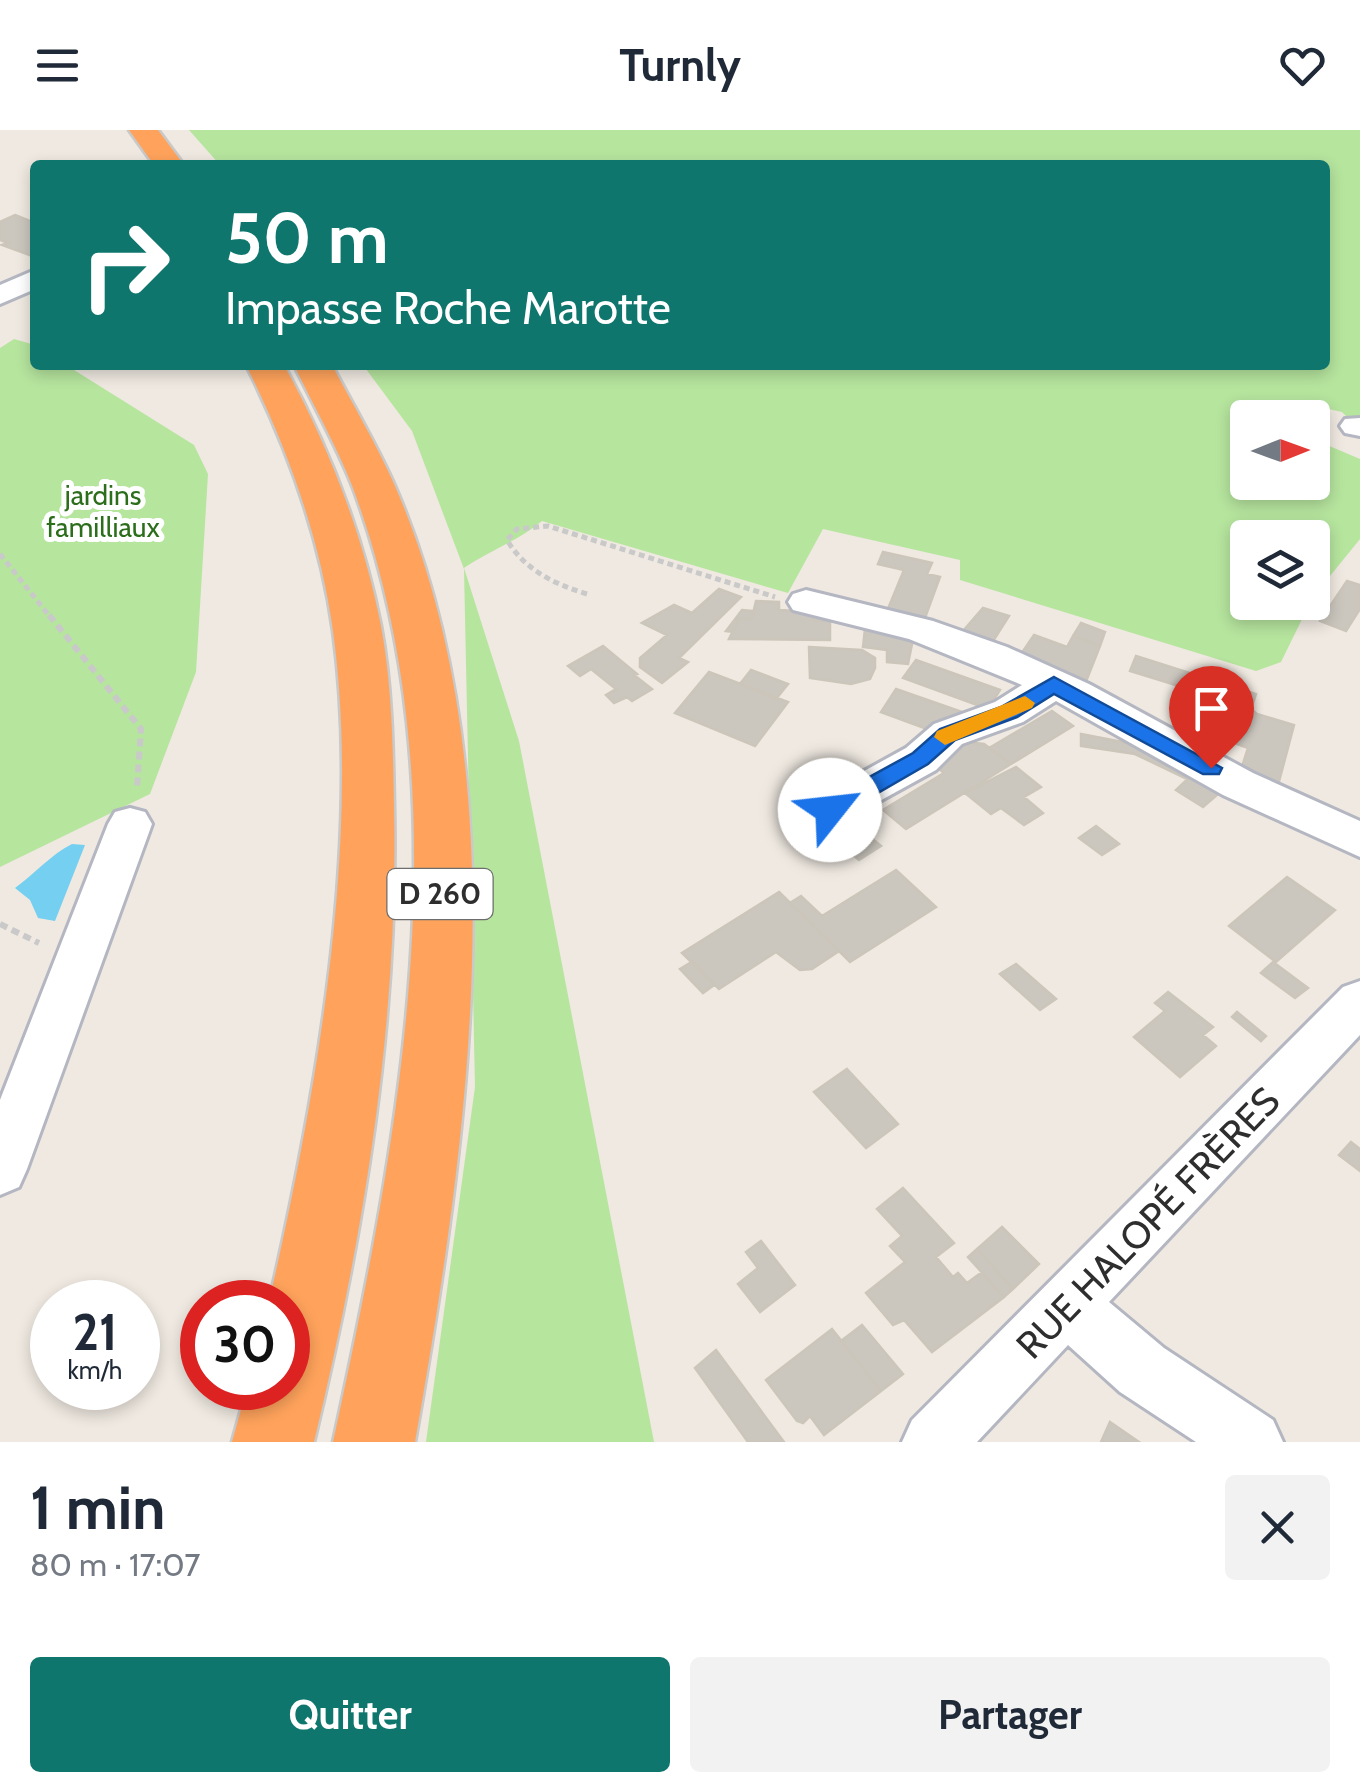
<!DOCTYPE html>
<html lang="fr">
<head>
<meta charset="utf-8">
<style>
  :root { --surface:#fff; --page:#f2f2f3; --text:#1f2937; --muted:#747a83; --accent:#0f766e }
  body { margin:0; font-family:Cabin,sans-serif; background:var(--page); color:var(--text); height:100vh; display:flex; flex-direction:column; font-size:38px; white-space:nowrap }
  * { box-sizing:border-box; margin:0 }
  p { font-size:32px; color:var(--muted) }
  .icon { flex:none; width:55px; height:55px; fill:none; stroke:currentColor; stroke-width:2; stroke-linecap:round; stroke-linejoin:round }
  .map { position:relative; height:1312px; overflow:hidden }
  .side { display:flex; flex-direction:column; background:var(--surface); flex:1 }
  .side>* { flex:none }
  .banner { position:absolute; left:30px; top:30px; width:1300px; height:210px; border-radius:10px; box-shadow:0 5px 15px #0003; background:#0f766e; color:#fff; overflow:hidden }
  .needle { width:65px; rotate:89deg }
  .fabs { position:absolute; left:1230px; top:270px; display:grid; gap:20px }
  .fabs a { display:grid; place-items:center; width:100px; height:100px; border-radius:10px; background:var(--surface); box-shadow:0 5px 15px #0003; font-size:50px }
  .speed { position:absolute; left:30px; top:1150px; display:flex; gap:20px; font-size:50px; font-weight:700; text-align:center }
  .speed>* { display:grid; place-content:center; width:130px; height:130px; border-radius:50%; background:var(--surface); box-shadow:0 5px 15px #0003; line-height:1 }
  .speed small { font-size:25px; font-weight:400 }
  .speed .limit { border:15px solid #d22; background:#fff; color:#111 }
  .pin { position:absolute; display:grid; place-items:center; width:85px; height:85px; color:#fff; margin:-102px -42px; border-radius:50% 50% 50% 0; rotate:-45deg; box-shadow:0 0 10px #0007 }
  .pin .icon { rotate:45deg }
  .me { position:absolute; width:110px; margin:-55px; rotate:61deg; stroke-linejoin:round; filter:drop-shadow(0 0 8px #0008) }
  .turn { display:flex; align-items:center; gap:35px; height:210px; padding:0 30px; font-size:45px }
  .turn .icon { width:130px; height:130px; stroke-width:2.5 }
  .turn b { display:block; font-size:70px; line-height:85px }
  .round { display:grid; place-items:center; flex:none; width:105px; height:105px; border-radius:10px; background:var(--page) }
  .headline { display:flex; align-items:center; justify-content:space-between; height:170px; padding:0 30px }
  h1 { font-size:60px; font-weight:700; line-height:75px }
  .primary-button { display:flex; gap:20px; margin-top:auto; padding:20px 30px }
  .primary-button a { flex:1; height:115px; border-radius:10px; background:var(--accent); color:#fff; font-size:40px; font-weight:700; line-height:115px; text-align:center }
  .primary-button a+a { background:var(--page); color:var(--text) }
  header { display:flex; justify-content:space-between; align-items:center; height:130px; padding:0 30px; background:var(--surface); font-size:45px; font-weight:700 }
  .map>svg:first-child { display:block }
  .green { fill:#b6e59e }
  .water { fill:#75cff0 }
  .building { fill:#cbc7bf; stroke:#cbc5ba; stroke-width:2.5 }
  .lines { fill:none; stroke-linecap:round; stroke-linejoin:round }
  .minor-casing { stroke:#b4b7c1; stroke-width:6 }
  .highway-casing { stroke:#c9c9c9; stroke-width:5 }
  .path-far1 { stroke:#c9c9c9; stroke-width:5; stroke-dasharray:6 4; stroke-linecap:butt }
  .path { stroke:#c9c9c9; stroke-width:6; stroke-dasharray:8 5; stroke-linecap:butt }
  .minor { fill:#fff; fill-rule:evenodd }
  .highway { fill:#ffa35c; fill-rule:evenodd }
  .route { fill:#1a73e8; stroke:#114b97; stroke-width:2.5 }
  .slow { fill:#f59e0b }
  .labels { text-anchor:middle; stroke-width:10; stroke-linejoin:round; paint-order:stroke }
  .far-park-label { font-size:28px; fill:#2c6e1b; stroke:#fff }
  .shield { fill:#fff; stroke:#6d6d6d; stroke-width:2.5 }
  .shield-label { font-size:30px; font-weight:bold; fill:#2e2e2e }
  .near-street-label { font-size:38px; fill:#2e2e2e; stroke:#fff }
</style>
</head>
<body>
<header><svg class="icon" aria-label="menu" viewBox="0 0 24 24"><path d="M4 6h16M4 12h16M4 18h16"/></svg>Turnly<svg class="icon" aria-label="heart" viewBox="0 0 24 24"><path d="M12 20l-8-8c-3-5 5-10 8-4 3-6 11-1 8 4z"/></svg></header>
<div class="map">
<svg width="1360" height="1312" viewBox="0 0 1360 1312">
  <rect width="100%" height="100%" fill="#efe9e1"/>
  <path class="green" d="M 189,0 L 1360,0 L 1360,291 L 1350,290 L 1342,282 L 1287,270 L 1287,281 L 1296,287 L 1248,288 L 1248,352 L 1312,352 L 1313,309 L 1360,329 L 1360,409 L 1313,467 L 1312,408 L 1248,408 L 1248,472 L 1310,473 L 1281,532 L 1256,541 L 960,450 L 960,430 L 823,399 L 788,463 L 542,391 C 518,411 490,420 464,438 L 519,611 L 654,1312 L 426,1312 L 475,957 L 464,439 L 412,301 L 363,235 L 1325,235 L 1325,35 L 220,35 Z
    M 14,209 L 35,215 L 35,235 L 66,235 L 194,315 L 208,344 L 196,542 L 150,664 L 0,737 L 0,218 Z"/>
  <path class="water" d="M 72,714 L 85,715 L 55,791 L 38,788 L 30,770 L 15,758 C 33,745 53,723 72,714 Z"/>
  <path class="building" d="M 15,85 L 35,93 L 35,127 L 2,115 L 8,113 L 0,110 L 0,92 Z
    M 883,422 L 932,433 L 927,444 L 940,447 L 925,488 L 918,492 L 885,486 L 904,440 L 878,434 Z
    M 1347,451 L 1360,455 L 1360,479 L 1346,501 L 1320,491 Z
    M 719,459 L 741,467 L 679,528 L 688,532 L 662,553 L 640,537 L 640,528 L 667,505 L 642,493 L 674,475 L 692,483 Z
    M 756,471 L 779,472 L 779,480 L 814,482 L 814,490 L 830,491 L 830,510 L 729,509 L 739,489 L 752,488 Z
    M 983,478 L 1009,486 L 988,519 L 957,508 Z
    M 742,480 L 754,481 L 752,488 L 739,489 L 733,502 L 726,501 Z
    M 1081,493 L 1105,502 L 1100,516 L 1073,506 Z
    M 865,499 L 914,504 L 908,534 L 887,532 L 887,520 L 863,517 Z
    M 1034,505 L 1067,517 L 1073,506 L 1100,516 L 1085,554 L 1017,530 Z
    M 603,516 L 637,544 L 634,545 L 652,559 L 632,571 L 627,567 L 614,573 L 606,565 L 616,559 L 591,539 L 580,546 L 568,536 Z
    M 809,517 L 862,520 L 875,528 L 875,538 L 870,549 L 851,554 L 810,548 Z
    M 1136,526 L 1256,564 L 1251,579 L 1257,584 L 1294,595 L 1277,659 L 1240,643 L 1248,618 L 1205,602 L 1212,585 L 1225,589 L 1234,573 L 1130,541 Z
    M 916,530 L 1000,560 L 988,579 L 903,548 Z
    M 751,540 L 788,554 L 776,569 L 740,554 Z
    M 709,542 L 788,572 L 755,616 L 675,583 Z
    M 896,559 L 971,585 L 924,598 L 881,582 Z
    M 1052,581 L 1073,596 L 1011,634 L 989,618 Z
    M 1081,604 L 1133,614 L 1195,642 L 1187,649 L 1135,624 L 1081,616 Z
    M 967,612 L 984,614 L 1011,634 L 906,699 L 883,680 L 944,643 L 932,633 Z
    M 1016,637 L 1041,657 L 1024,667 L 1043,683 L 1024,695 L 1001,678 L 991,684 L 965,663 Z
    M 1195,642 L 1224,659 L 1203,677 L 1176,660 Z
    M 844,686 L 881,716 L 859,730 L 824,700 Z
    M 1096,696 L 1119,714 L 1102,725 L 1079,708 Z
    M 896,740 L 936,777 L 850,832 L 790,773 L 801,766 L 822,786 Z
    M 1287,747 L 1335,780 L 1276,832 L 1229,796 Z
    M 779,762 L 839,821 L 812,839 L 800,840 L 776,822 L 719,859 L 682,823 Z
    M 693,831 L 714,855 L 703,863 L 680,839 Z
    M 1273,832 L 1308,858 L 1295,868 L 1261,843 Z
    M 1016,834 L 1056,869 L 1040,880 L 1000,844 Z
    M 1168,862 L 1213,897 L 1203,905 L 1216,916 L 1180,947 L 1134,907 L 1165,881 L 1155,873 Z
    M 1237,882 L 1266,906 L 1261,911 L 1232,887 Z
    M 847,939 L 898,994 L 866,1018 L 814,962 Z
    M 1351,1012 L 1360,1019 L 1360,1041 L 1339,1025 Z
    M 903,1058 L 954,1113 L 936,1127 L 953,1147 L 958,1143 L 967,1153 L 981,1143 L 1004,1167 L 932,1222 L 904,1190 L 893,1195 L 866,1163 L 905,1132 L 890,1116 L 902,1106 L 877,1079 Z
    M 1002,1097 L 1039,1134 L 1013,1159 L 977,1119 Z
    M 761,1111 L 795,1155 L 760,1182 L 738,1154 L 758,1138 L 746,1122 Z
    M 977,1119 L 1013,1159 L 1004,1167 L 968,1127 Z
    M 862,1195 L 903,1244 L 881,1261 L 841,1211 Z
    M 832,1199 L 881,1261 L 824,1305 L 810,1286 L 803,1293 L 797,1291 L 766,1250 Z
    M 716,1220 L 784,1312 L 748,1312 L 695,1238 Z
    M 1110,1292 L 1139,1312 L 1101,1312 Z"/>
  <g class="lines">
    <g class="minor-casing">
      <path id="minor" d="M 35,140 L 35,159 L 0,174 L 0,155 Z
        M 1360,288 L 1360,306 L 1345,303 L 1340,296 L 1345,289 Z
        M 806,460 L 933,491 L 1007,517 L 1089,554 L 1253,643 L 1360,691 L 1360,727 L 1223,665 L 1056,571 L 1023,592 L 962,614 L 936,640 L 845,690 L 830,695 L 815,690 L 808,679 L 815,668 L 906,618 L 934,594 L 995,572 L 1022,555 L 909,509 L 793,480 L 788,472 L 793,464 Z
        M 130,678 L 145,682 L 152,694 L 27,1039 L 19,1057 L 0,1065 L 0,970 L 108,694 L 115,682 Z
        M 1360,851 L 1360,905 L 1109,1172 L 1164,1218 L 1273,1290 L 1283,1312 L 1196,1312 L 1120,1262 L 1068,1215 L 977,1312 L 902,1312 L 912,1290 L 1343,857 Z"/>
    </g>
    <g class="highway-casing">
      <path id="highway" d="M 129,0 L 158,0 L 184,35 L 154,35 Z
        M 246,235 L 284,235 C 329,317 363,404 381,496 C 392,555 393,617 394,677 C 399,891 364,1104 314,1312 L 232,1312 L 247,1258 L 288,1258 L 288,1172 L 269,1172 C 316,967 362,712 333,501 C 320,408 288,319 246,235 Z
        M 294,235 L 332,235 C 353,275 377,315 395,356 C 521,647 468,1010 415,1312 L 333,1312 C 400,1004 466,663 353,358 C 337,316 313,275 294,235 Z"/>
    </g>
    <path class="path-far1" d="M 0,424 L 51,488
      M 587,464 C 554,454 525,440 507,410 L 517,399 L 548,396 L 775,467"/>
    <path class="path" d="M 49,485 L 141,599 L 137,658
      M 0,794 L 39,813"/>
    <use href="#minor" class="minor"/>
    <use href="#highway" class="highway"/>
  </g>
  <path class="route" d="M 1054,547 L 1222,638 L 1219,644 L 1203,644 L 1054,564 L 1017,587 L 955,610 L 928,634 L 838,686 L 822,686 L 822,673 L 913,623 L 940,599 L 1001,577 Z"/>
  <path class="slow" d="M 1025,566 L 1035,573 L 1032,578 L 945,615 L 934,607 L 937,601 Z"/>
  <g class="labels">
    <g class="far-park-label">
      <text x="103" y="375">jardins<tspan x="103" dy="32">familliaux</tspan></text>
    </g>
    <rect class="shield" x="387.5" y="739" width="105" height="50" rx="8"/>
    <g class="shield-label">
      <text x="440" y="774">D 260</text>
    </g>
    <g class="near-street-label">
      <text transform="translate(1148 1093) rotate(-46)" y="13">RUE HALOPÉ FRÈRES</text>
    </g>
  </g>
</svg>
<div class="fabs">
<a><svg class="needle" viewBox="-14 -14 28 28"><path d="M0-13l5 13h-10z" fill="#e53935"/><path d="M0 13l5-13h-10z" fill="#747a83"/></svg></a>
<a><svg class="icon" aria-label="layers" viewBox="0 0 24 24"><path d="M12 4l9 5-9 5-9-5zM3 14l9 5 9-5"/></svg></a>
</div>
<div class="speed"><div>21<small>km/h</small></div><div class="limit">30</div></div>
<div class="pin" style="left:1211px;top:638px;background:#d93025"><svg class="icon" aria-label="arrive" viewBox="0 0 24 24"><path d="M6 21V4h12l-3 4 3 4H6"/></svg></div>
<svg class="me" style="left:830px;top:680px" viewBox="-20 -20 40 40"><circle r="19" fill="#fff"/><path d="M0-13L10 11 0 6-10 11z" fill="#1a73e8"/></svg>
<div class="banner">
<div class="turn"><svg class="icon" aria-label="right" viewBox="0 0 24 24"><path d="M7 20v-9h11M14 6l5 5-5 5"/></svg><div><b>50 m</b>Impasse Roche Marotte</div></div>
</div>
</div>
<section class="side">
<div class="headline"><div><h1>1 min</h1><p>80 m · 17:07</p></div><a class="round"><svg class="icon" aria-label="close" viewBox="0 0 24 24"><path d="M6 6l12 12M18 6L6 18"/></svg></a></div>
<div class="primary-button"><a>Quitter</a><a>Partager</a></div>
</section>
</body>
</html>
